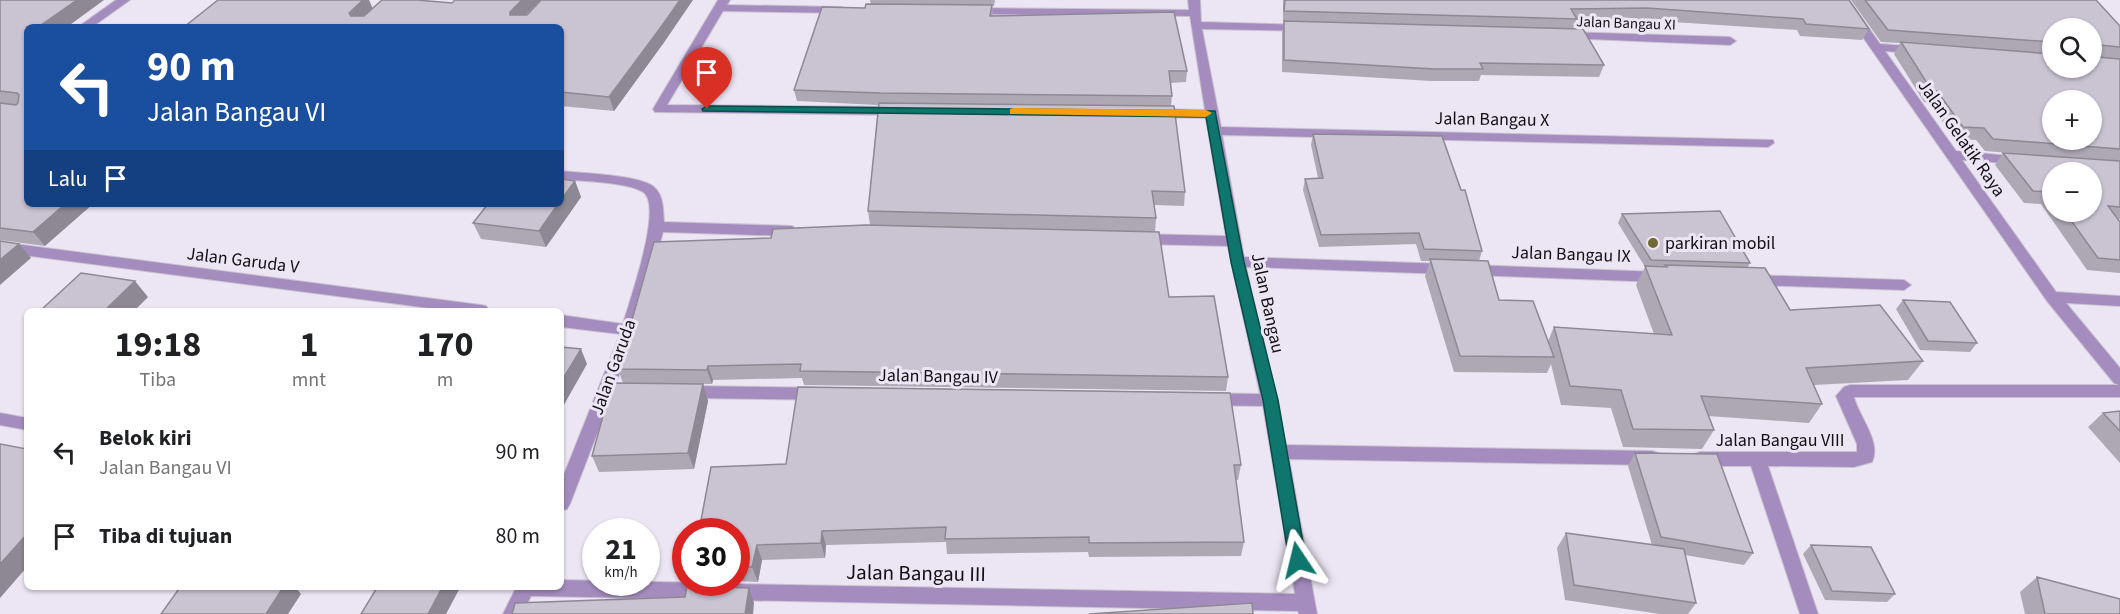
<!DOCTYPE html>
<html lang="id">
<head>
<meta charset="utf-8">
<style>
  :root { --surface:#fff; --page:#f6f6f6; --text:#202124; --muted:#757577 }
  body { margin:0; font-family:"Source Sans 3",sans-serif; background:var(--page); color:var(--text); height:100vh; display:flex; flex-direction:column; font-size:22px; white-space:nowrap }
  * { box-sizing:border-box; margin:0 }
  p { font-size:20px; color:var(--muted) }
  .icon { flex:none; width:33px; height:33px; fill:none; stroke:currentColor; stroke-width:2; stroke-linecap:round; stroke-linejoin:round }
  .map { position:relative; flex:1; overflow:hidden }
  .side { position:absolute; left:24px; top:308px; width:540px; height:282px; display:flex; flex-direction:column; background:var(--surface); border-radius:9px; box-shadow:0 2px 4px #0004 }
  .side>* { flex:none }
  .banner { position:absolute; left:24px; top:24px; width:540px; height:183px; border-radius:9px; box-shadow:0 2px 4px #0004; background:#1a4fa0; color:#fff; overflow:hidden }
  .controls { position:absolute; left:2042px; top:18px; display:grid; gap:12px }
  .controls a { display:grid; place-items:center; width:60px; height:60px; border-radius:50%; background:var(--surface); box-shadow:0 2px 4px #0004; font-size:30px }
  .speed { position:absolute; left:582px; top:518px; display:flex; gap:12px; font-size:30px; font-weight:700; text-align:center }
  .speed>* { display:grid; place-content:center; width:78px; height:78px; border-radius:50%; background:var(--surface); box-shadow:0 2px 4px #0004; line-height:1 }
  .speed small { font-size:15px; font-weight:400 }
  .speed .limit { border:9px solid #d22; background:#fff; color:#111 }
  .pin { position:absolute; display:grid; place-items:center; width:51px; height:51px; color:#fff; margin:-62px -26px; border-radius:50% 50% 50% 0; rotate:-45deg; box-shadow:0 0 6px #0007 }
  .pin .icon { rotate:45deg }
  .me { position:absolute; width:66px; margin:-33px; rotate:350deg; stroke-linejoin:round; filter:drop-shadow(0 0 4px #0008) }
  .turn { display:flex; align-items:center; gap:21px; height:126px; padding:0 24px; font-size:27px }
  .turn .icon { width:78px; height:78px; stroke-width:2.5 }
  .turn b { display:block; font-size:42px; line-height:51px }
  .then { display:flex; align-items:center; height:57px; padding:0 24px; background:#0003; gap:12px; font-size:22px }
  .eta { display:flex; justify-content:space-evenly; align-items:center; height:102px; text-align:center }
  .eta b { font-size:36px; font-weight:700; line-height:42px }
  ul { padding:0; list-style:none }
  li { display:flex; align-items:center; gap:18px; height:84px; padding:0 24px }
  li div { flex:1 }
  li b { display:block; font-size:22px }
  li em { font-style:normal }
  .map>svg:first-child { display:block }
  .lines { fill:none; stroke-linecap:round; stroke-linejoin:round }
  .minor-casing { stroke:#c9c3d0; stroke-width:2 }
  .minor { fill:#a58cbf; fill-rule:evenodd }
  .wall { fill:#aea8b5; fill-rule:evenodd }
  .shaded-wall { fill:#8d8893 }
  .building { fill:#cac3d2; stroke:#8d8893; stroke-width:1.5; fill-rule:evenodd }
  .route { fill:#0f766e; stroke:#0a4d48; stroke-width:1.5 }
  .slow { fill:#f59e0b }
  .poi-dot { fill:#736834; stroke:#ece5f4; stroke-width:2 }
  .labels { text-anchor:middle; stroke-width:6; stroke-linejoin:round; paint-order:stroke }
  .far-street-label { font-size:15px; fill:#120f14; stroke:#ece5f4 }
  .street-label { font-size:18px; fill:#120f14; stroke:#ece5f4 }
  .poi-label { font-size:18px; fill:#120f14; stroke:#ece5f4; text-anchor:start }
  .near-street-label { font-size:21px; fill:#120f14; stroke:#ece5f4 }
</style>
</head>
<body>
<div class="map">
<svg width="2120" height="614" viewBox="0 0 2120 614">
  <rect width="100%" height="100%" fill="#ece5f4"/>
  <g class="lines">
    <g class="minor-casing">
      <path id="minor" d="M 116,0 L 130,0 L 92,27 L 78,27 Z
        M 718,0 L 730,0 L 727,5 L 841,7 L 847,10 L 841,13 L 723,11 L 667,105 L 896,107 L 902,111 L 896,115 L 655,112 L 653,109 Z
        M 1188,0 L 1200,0 L 1201,22 L 1304,25 L 1310,28 L 1304,31 L 1202,29 L 1221,127 L 1773,140 L 1774,143 L 1768,147 L 1222,135 L 1244,257 L 1447,264 L 1454,269 L 1447,274 L 1246,267 L 1286,445 L 1652,451 L 1658,453 L 1660,458 L 1658,463 L 1652,465 L 1289,459 L 1317,614 L 1299,614 L 1298,611 L 731,600 L 724,598 L 722,592 L 724,586 L 731,584 L 1295,594 L 1263,406 L 611,397 L 570,504 L 567,509 L 561,511 L 561,482 L 620,334 L 561,327 L 561,315 L 623,324 C 629,302 664,205 643,192 C 628,182 580,181 561,179 L 561,171 C 580,173 641,175 654,187 C 664,196 663,210 664,222 L 792,226 L 799,231 L 792,236 L 663,232 L 637,330 L 615,385 L 1260,394 L 1228,246 L 1140,244 L 1133,239 L 1140,234 L 1226,236 L 1206,118 L 1154,117 L 1148,113 L 1154,109 L 1205,110 L 1190,16 L 973,14 L 967,11 L 973,8 L 1189,10 Z
        M 1837,0 L 1849,0 L 1880,44 L 1922,47 L 1922,53 L 1918,54 L 1885,51 L 1956,151 L 2023,157 L 2025,160 L 2023,163 L 2018,164 L 1962,160 L 2056,292 L 2120,296 L 2120,306 L 2066,303 L 2120,368 L 2120,397 L 1854,397 C 1858,415 1882,442 1872,462 L 1854,467 L 1768,466 L 1818,614 L 1800,614 L 1751,466 L 1700,466 L 1694,464 L 1692,459 L 1694,454 L 1700,452 L 1857,452 L 1857,444 L 1836,396 L 1844,387 L 1850,385 L 2119,385 L 2114,383 L 2047,301 Z
        M 1568,32 L 1730,37 L 1736,41 L 1730,45 L 1564,38 L 1562,36 Z
        M 0,242 L 481,305 L 486,306 L 489,310 L 444,310 L 0,252 Z
        M 1471,265 L 1660,272 L 1667,277 L 1660,282 L 1471,275 L 1464,270 Z
        M 1753,275 L 1904,280 L 1911,285 L 1904,290 L 1753,285 L 1746,280 Z
        M 0,413 L 27,418 L 27,430 L 0,425 Z
        M 561,580 L 707,583 L 714,585 L 716,591 L 714,597 L 707,599 L 531,596 L 522,614 L 503,614 L 517,586 L 561,586 Z"/>
    </g>
    <use href="#minor" class="minor"/>
  </g>
  <path class="wall" d="M 0,0 L 27,27 L 45,246 L 0,240 Z
    M 541,0 L 526,15 L 665,41 L 614,111 L 561,106 L 561,27 L 373,8 L 452,3 Z
    M 870,0 L 995,0 L 994,6 L 992,6 L 993,16 L 1187,71 L 1186,82 L 1170,83 L 1172,96 L 1171,106 L 1185,192 L 1184,206 L 1154,205 L 1156,218 L 1155,232 L 870,225 L 868,211 L 878,105 L 797,101 L 794,90 L 865,8 L 871,4 Z
    M 1283,0 L 1849,0 L 1869,29 L 1862,40 L 1800,36 L 1797,30 L 1642,20 L 1576,20 L 1573,29 L 1604,65 L 1599,77 L 1481,75 L 1479,81 L 1431,81 L 1282,72 L 1282,33 L 1284,22 L 1283,22 Z
    M 1851,0 L 2096,0 L 2120,26 L 2120,219 L 2118,219 L 2120,222 L 2120,273 L 2087,270 L 2041,204 L 2024,203 L 1995,165 L 2003,153 L 2058,157 L 1985,151 L 1976,140 L 1955,139 L 1929,103 L 1924,102 L 1894,54 L 1900,43 L 1881,42 ZM 2052,28 L 2091,68 L 2052,68 ZM 2052,172 L 2091,212 L 2052,212 Z
    M 1313,134 L 1482,251 L 1479,261 L 1499,300 L 1548,341 L 1554,327 L 1654,334 L 1636,285 L 1645,267 L 1618,223 L 1622,214 L 1750,263 L 1748,267 L 1790,310 L 1923,361 L 1908,380 L 1814,385 L 1822,404 L 1809,423 L 1708,416 L 1714,430 L 1702,449 L 1623,447 L 1611,408 L 1561,405 L 1551,364 L 1547,373 L 1454,372 L 1425,276 L 1430,261 L 1421,261 L 1416,244 L 1319,247 L 1303,190 L 1305,179 L 1318,178 L 1311,145 Z
    M 575,181 L 581,197 L 546,247 L 481,239 L 473,223 Z
    M 1169,297 L 1228,377 L 1226,391 L 804,385 L 802,378 L 713,380 L 712,384 L 623,383 L 618,369 Z
    M 1903,300 L 1977,343 L 1970,352 L 1920,350 L 1896,309 Z
    M 703,384 L 708,401 L 694,469 L 599,472 L 592,456 Z
    M 2120,411 L 2120,463 L 2088,427 L 2103,413 Z
    M 1635,453 L 1753,553 L 1744,565 L 1685,555 L 1696,603 L 1688,614 L 1660,614 L 1565,600 L 1557,548 L 1566,533 L 1652,545 L 1628,466 Z
    M 1241,465 L 1238,480 L 1236,480 L 1244,542 L 1241,556 L 1089,557 L 1088,552 L 947,554 L 946,542 L 826,545 L 825,558 L 762,560 L 758,582 L 736,581 L 736,531 L 711,467 Z
    M 1811,545 L 1895,594 L 1887,602 L 1825,600 L 1803,554 Z
    M 2037,577 L 2120,614 L 2025,614 L 2020,592 Z"/>
  <path class="shaded-wall" d="M 77,0 L 104,0 L 67,27 L 38,27 Z
    M 354,0 L 369,0 L 373,9 L 356,27 L 349,13 Z
    M 522,0 L 541,0 L 515,25 L 510,15 L 510,12 Z
    M 680,0 L 693,0 L 665,41 L 614,111 L 609,97 Z
    M 575,181 L 581,197 L 546,247 L 539,231 L 558,204 L 561,204 L 561,200 Z
    M 65,204 L 93,204 L 45,246 L 33,232 Z
    M 19,244 L 31,258 L 0,285 L 0,260 Z
    M 135,281 L 148,297 L 135,310 L 105,310 Z
    M 581,349 L 587,364 L 561,410 L 561,382 Z
    M 708,366 L 713,380 L 712,384 L 707,370 Z
    M 703,384 L 708,401 L 694,469 L 688,453 Z
    M 822,531 L 826,545 L 825,558 L 821,543 Z
    M 27,534 L 27,567 L 0,598 L 0,564 Z
    M 757,545 L 762,560 L 758,582 L 752,567 Z
    M 284,586 L 299,586 L 297,589 L 301,594 L 288,614 L 266,614 Z
    M 443,586 L 461,586 L 446,614 L 428,614 Z
    M 749,588 L 754,603 L 753,614 L 745,614 Z"/>
  <path class="building" d="M 0,0 L 77,0 L 38,27 L 27,27 L 27,204 L 65,204 L 33,232 L 0,228 L 0,103 L 16,105 L 18,103 L 19,95 L 17,93 L 0,91 Z
    M 218,0 L 363,0 L 349,13 L 351,16 L 364,16 L 382,0 L 417,0 L 452,3 L 455,0 L 522,0 L 510,12 L 510,15 L 527,15 L 541,0 L 680,0 L 661,27 L 609,97 L 561,92 L 561,27 L 184,27 Z
    M 1285,0 L 1849,0 L 1869,29 L 1806,24 L 1803,19 L 1647,8 L 1571,9 L 1577,19 L 1284,11 Z
    M 1865,0 L 2096,0 L 2120,26 L 2120,47 L 2100,45 L 2097,48 L 2098,57 L 2120,59 L 2120,149 L 1993,139 L 1984,128 L 1963,127 L 1937,91 L 1932,91 L 1901,42 L 2052,54 L 2052,68 L 2091,68 L 2091,28 L 2052,28 L 2052,42 L 1888,30 ZM 2052,100 L 2091,100 L 2091,140 L 2052,140 Z
    M 866,4 L 992,5 L 990,16 L 1174,12 L 1187,71 L 1169,71 L 1172,96 L 880,93 L 794,90 L 822,7 L 865,8 Z
    M 1284,21 L 1583,29 L 1604,65 L 1480,63 L 1483,69 L 1434,69 L 1284,60 Z
    M 879,103 L 1174,106 L 1185,192 L 1152,191 L 1156,218 L 868,211 Z
    M 1313,134 L 1442,136 L 1461,190 L 1465,190 L 1482,251 L 1424,249 L 1419,233 L 1321,235 L 1305,179 L 1323,178 Z
    M 2003,153 L 2120,161 L 2120,207 L 2108,206 L 2120,222 L 2120,260 L 2098,258 L 2065,212 L 2091,212 L 2091,172 L 2052,172 L 2052,194 L 2051,192 L 2033,191 Z
    M 561,179 L 575,181 L 561,200 Z
    M 488,204 L 558,204 L 539,231 L 473,223 Z
    M 1720,211 L 1750,263 L 1651,260 L 1622,214 Z
    M 866,225 L 1159,232 L 1169,297 L 1214,296 L 1228,377 L 800,371 L 801,364 L 708,366 L 707,370 L 618,369 L 654,242 L 771,238 L 773,229 Z
    M 0,241 L 19,244 L 0,260 Z
    M 1430,259 L 1488,261 L 1499,300 L 1533,301 L 1554,357 L 1460,356 Z
    M 1665,265 L 1765,268 L 1790,310 L 1880,305 L 1923,361 L 1806,368 L 1822,404 L 1701,396 L 1714,430 L 1633,429 L 1621,390 L 1570,386 L 1554,327 L 1672,335 L 1645,266 L 1667,267 Z
    M 81,273 L 135,281 L 105,310 L 41,310 Z
    M 1903,300 L 1950,302 L 1977,343 L 1928,341 Z
    M 561,347 L 581,349 L 561,382 Z
    M 612,383 L 703,384 L 688,453 L 592,456 Z
    M 798,387 L 1230,393 L 1241,465 L 1234,465 L 1244,542 L 1089,543 L 1089,537 L 945,539 L 946,527 L 822,531 L 821,543 L 757,545 L 752,567 L 736,567 L 736,531 L 699,531 L 711,467 L 786,464 Z
    M 2120,411 L 2120,431 L 2103,413 Z
    M 0,444 L 27,449 L 27,534 L 0,564 Z
    M 1635,453 L 1717,454 L 1753,553 L 1661,537 Z
    M 1566,533 L 1684,549 L 1696,603 L 1574,585 Z
    M 1811,545 L 1871,547 L 1895,594 L 1832,591 Z
    M 2037,577 L 2120,599 L 2120,614 L 2045,614 Z
    M 181,586 L 284,586 L 266,614 L 161,614 Z
    M 378,586 L 443,586 L 428,614 L 361,614 Z
    M 687,586 L 749,588 L 745,614 L 512,614 L 515,603 L 685,597 Z
    M 1252,603 L 1253,614 L 1089,614 Z"/>
  <path class="route" d="M 707,106 L 1215,111 L 1244,262 L 1278,400 L 1306,560 L 1303,565 L 1298,567 L 1292,565 L 1289,560 L 1263,400 L 1231,262 L 1206,117 L 703,111 L 702,109 Z"/>
  <path class="slow" d="M 1014,108 L 1206,110 L 1212,113 L 1206,117 L 1010,114 L 1010,109 Z"/>
  <circle class="poi-dot" cx="1653" cy="243" r="6"/>
  <g class="labels">
    <g class="far-street-label">
      <text transform="translate(1626 23) rotate(2)" y="5">Jalan Bangau XI</text>
    </g>
    <g class="street-label">
      <text transform="translate(1492 119) rotate(1)" y="6">Jalan Bangau X</text>
      <text transform="translate(1962 138) rotate(55)" y="6">Jalan Gelatik Raya</text>
      <text transform="translate(1571 254) rotate(2)" y="6">Jalan Bangau IX</text>
      <text transform="translate(243 260) rotate(7)" y="6">Jalan Garuda V</text>
      <text transform="translate(1268 303) rotate(78)" y="6">Jalan Bangau</text>
      <text transform="translate(613 367) rotate(-70)" y="6">Jalan Garuda</text>
      <text transform="translate(938 376) rotate(1)" y="6">Jalan Bangau IV</text>
      <text x="1780" y="446">Jalan Bangau VIII</text>
    </g>
    <g class="poi-label">
      <text x="1665" y="249">parkiran mobil</text>
    </g>
    <g class="near-street-label">
      <text transform="translate(916 573) rotate(1)" y="7">Jalan Bangau III</text>
    </g>
  </g>
</svg>
<div class="controls">
<a><svg class="icon" aria-label="search" viewBox="0 0 24 24"><circle cx="10" cy="10" r="6"/><path d="M15 15l6 6"/></svg></a>
<a>+</a>
<a>−</a>
</div>
<div class="speed"><div>21<small>km/h</small></div><div class="limit">30</div></div>
<div class="pin" style="left:707px;top:109px;background:#d93025"><svg class="icon" aria-label="arrive" viewBox="0 0 24 24"><path d="M6 21V4h12l-3 4 3 4H6"/></svg></div>
<svg class="me" style="left:1298px;top:560px" viewBox="-20 -20 40 40"><path d="M0-17L14 15 0 8-14 15z" fill="#0f766e" stroke="#fff" stroke-width="4"/></svg>
<div class="banner">
<div class="turn"><svg class="icon" aria-label="left" viewBox="0 0 24 24"><path d="M17 20v-9H6M10 6l-5 5 5 5"/></svg><div><b>90 m</b>Jalan Bangau VI</div></div>
<div class="then">Lalu<svg class="icon" aria-label="arrive" viewBox="0 0 24 24"><path d="M6 21V4h12l-3 4 3 4H6"/></svg></div>
</div>
<section class="side">
<div class="eta">
<div><b>19:18</b><p>Tiba</p></div>
<div><b>1</b><p>mnt</p></div>
<div><b>170</b><p>m</p></div>
</div>
<ul>
<li><svg class="icon" aria-label="left" viewBox="0 0 24 24"><path d="M17 20v-9H6M10 6l-5 5 5 5"/></svg><div><b>Belok kiri</b><p>Jalan Bangau VI</p></div><em>90 m</em></li>
<li><svg class="icon" aria-label="arrive" viewBox="0 0 24 24"><path d="M6 21V4h12l-3 4 3 4H6"/></svg><div><b>Tiba di tujuan</b></div><em>80 m</em></li>
</ul>
</section>
</div>
</body>
</html>
